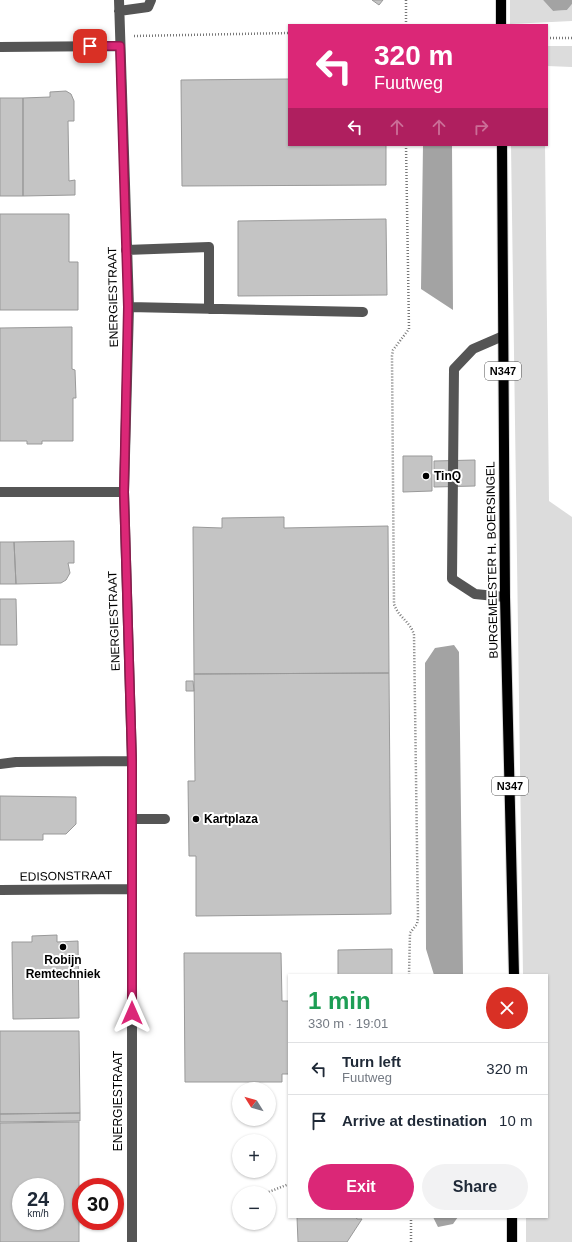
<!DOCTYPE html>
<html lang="en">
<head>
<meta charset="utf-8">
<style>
  :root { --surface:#fff; --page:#f2f2f3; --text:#1f2937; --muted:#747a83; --line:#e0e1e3; --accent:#db2777 }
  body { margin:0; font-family:Helvetica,sans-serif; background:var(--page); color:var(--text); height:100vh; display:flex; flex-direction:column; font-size:15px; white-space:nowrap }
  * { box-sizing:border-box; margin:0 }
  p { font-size:13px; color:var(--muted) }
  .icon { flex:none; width:22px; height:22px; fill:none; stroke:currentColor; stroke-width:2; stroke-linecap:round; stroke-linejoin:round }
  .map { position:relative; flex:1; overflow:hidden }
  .drawer { position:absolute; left:288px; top:974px; width:260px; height:244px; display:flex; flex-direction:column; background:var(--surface); border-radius:0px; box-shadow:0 1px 3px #0004 }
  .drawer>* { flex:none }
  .guide { position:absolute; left:288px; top:24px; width:260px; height:122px; border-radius:0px; box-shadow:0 1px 3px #0004; background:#db2777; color:#fff; overflow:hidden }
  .needle { width:26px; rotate:307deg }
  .tools { position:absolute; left:232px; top:1082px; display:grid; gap:8px }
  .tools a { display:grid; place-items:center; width:44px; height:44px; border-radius:50%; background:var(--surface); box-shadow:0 1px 3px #0004; font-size:20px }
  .speed { position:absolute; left:12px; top:1178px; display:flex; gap:8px; font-size:20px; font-weight:700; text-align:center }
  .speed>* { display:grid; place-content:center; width:52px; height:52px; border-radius:50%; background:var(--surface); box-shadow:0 1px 3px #0004; line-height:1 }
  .speed small { font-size:10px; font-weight:400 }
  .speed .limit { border:6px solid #d22; background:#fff; color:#111 }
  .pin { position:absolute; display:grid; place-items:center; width:34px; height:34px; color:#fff; margin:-17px; border-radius:8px; box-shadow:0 2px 6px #0006 }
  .me { position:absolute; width:44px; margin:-22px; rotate:0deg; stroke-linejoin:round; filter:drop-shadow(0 0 3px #0008) }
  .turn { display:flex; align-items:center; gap:14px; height:84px; padding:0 20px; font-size:18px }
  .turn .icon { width:52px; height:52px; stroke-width:2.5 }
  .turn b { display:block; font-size:28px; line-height:34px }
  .lanes { display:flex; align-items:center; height:38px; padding:0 20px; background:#0003; justify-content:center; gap:20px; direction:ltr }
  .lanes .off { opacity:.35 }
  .round { display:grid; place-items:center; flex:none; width:42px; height:42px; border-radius:21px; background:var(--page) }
  .headline { display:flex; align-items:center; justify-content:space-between; height:68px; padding:0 20px }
  h1 { font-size:24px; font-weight:700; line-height:30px; color:#1e9e55 }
  .cta { display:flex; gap:8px; margin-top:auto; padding:8px 20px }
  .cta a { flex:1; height:46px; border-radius:24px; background:var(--accent); color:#fff; font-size:16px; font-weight:700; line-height:46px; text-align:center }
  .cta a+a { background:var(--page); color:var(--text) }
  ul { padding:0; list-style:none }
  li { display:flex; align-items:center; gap:12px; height:52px; padding:0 20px; border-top:1px solid var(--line) }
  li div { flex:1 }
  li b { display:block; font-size:15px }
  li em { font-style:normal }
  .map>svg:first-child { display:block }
  .green { fill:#dcdcdc }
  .water { fill:#a3a3a3 }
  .building { fill:#c4c4c4; stroke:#999; fill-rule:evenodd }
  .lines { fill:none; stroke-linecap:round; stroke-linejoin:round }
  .major-casing { stroke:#dbdbdb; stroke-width:12 }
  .path { stroke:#777; stroke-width:2.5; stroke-dasharray:1 2; stroke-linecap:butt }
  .minor { stroke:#555; stroke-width:10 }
  .major { stroke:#000; stroke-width:10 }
  .route-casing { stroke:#8e194d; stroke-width:10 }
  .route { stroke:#db2777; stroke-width:7 }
  .poi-dot { fill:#000; stroke:#fff; stroke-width:1.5 }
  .labels { text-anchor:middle; stroke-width:4; stroke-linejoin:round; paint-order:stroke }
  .shield { fill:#fff; stroke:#4c4c4c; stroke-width:1 }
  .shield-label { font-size:11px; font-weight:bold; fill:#000 }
  .street-label { font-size:12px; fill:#000; stroke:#fff }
  .poi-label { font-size:12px; font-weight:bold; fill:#000; stroke:#fff; text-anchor:start }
</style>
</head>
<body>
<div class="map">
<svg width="572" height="1242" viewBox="0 0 572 1242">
  <rect width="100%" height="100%" fill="#fff"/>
  <path class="green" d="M 510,0 L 543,0 L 553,11 L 567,10 L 572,4 L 572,21 L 510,24 Z
    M 547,46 L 572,46 L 572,67 L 547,66 Z
    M 511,145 L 545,145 L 549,501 L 572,517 L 572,1242 L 526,1242 L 526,1217 L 547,1217 L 547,975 L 523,975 Z"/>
  <path class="water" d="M 543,0 L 572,0 L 572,4 L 567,10 L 553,11 Z
    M 423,145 L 452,145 L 453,310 L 421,289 Z
    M 454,645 L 459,652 L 463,975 L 434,975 L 426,949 L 425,663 L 435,648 Z
    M 433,1217 L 458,1217 L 453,1224 L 438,1227 Z"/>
  <path class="building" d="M 372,0 L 383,0 L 379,5 Z
    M 289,79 L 289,145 L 386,145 L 386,185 L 182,186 L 181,80 Z
    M 66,91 L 71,94 L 74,101 L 74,121 L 68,121 L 69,181 L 75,180 L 75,195 L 23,196 L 23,98 L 50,97 L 50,92 Z
    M 0,98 L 23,98 L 23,196 L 0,196 Z
    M 0,214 L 69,214 L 69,262 L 78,262 L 78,310 L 0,310 Z
    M 386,219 L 387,295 L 238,296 L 238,221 Z
    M 72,327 L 72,369 L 75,370 L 76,398 L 73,398 L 73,441 L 42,441 L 42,444 L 27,444 L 27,441 L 0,441 L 0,328 Z
    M 403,456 L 432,456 L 432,491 L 403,492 Z
    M 475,460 L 475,486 L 434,487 L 434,461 Z
    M 284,517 L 284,528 L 388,526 L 389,673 L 194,674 L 193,527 L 222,528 L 222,518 Z
    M 74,541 L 74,563 L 68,563 L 70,573 L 66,580 L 61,583 L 16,584 L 14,542 Z
    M 0,542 L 14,542 L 16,584 L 0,584 Z
    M 0,599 L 16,599 L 17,645 L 0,645 Z
    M 389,673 L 391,914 L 196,916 L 196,856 L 189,856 L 188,781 L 195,781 L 194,674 Z
    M 186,681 L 193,681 L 194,691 L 186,691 Z
    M 0,796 L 76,797 L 76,824 L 66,834 L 43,834 L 43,840 L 0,840 Z
    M 57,935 L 57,942 L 78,941 L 79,1018 L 13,1019 L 12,942 L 32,942 L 32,936 Z
    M 392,949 L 392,975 L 338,975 L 338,950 Z
    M 184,953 L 281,953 L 282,1001 L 289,1001 L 289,1074 L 282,1074 L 282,1082 L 185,1082 Z
    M 0,1031 L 79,1031 L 80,1113 L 0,1114 Z
    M 80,1113 L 80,1121 L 0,1122 L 0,1114 Z
    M 79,1122 L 79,1242 L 0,1242 L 0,1123 ZM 21,1187 L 55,1187 L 55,1221 L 21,1221 Z
    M 297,1217 L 356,1217 L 357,1219 L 362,1219 L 347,1242 L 298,1242 Z"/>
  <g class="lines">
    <g class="major-casing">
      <path id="major" d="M 501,0 L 501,25
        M 502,145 L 505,597 L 514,975
        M 512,1242 L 512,1217"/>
    </g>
    <path class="path" d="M 406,0 L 406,25
      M 134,36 L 289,33
      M 547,38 L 572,38
      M 406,145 L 409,329 L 393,350 L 392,356 L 394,604 C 398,617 411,622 414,635 L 418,918 L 417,924 L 410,933 L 409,975
      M 266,1193 L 289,1184
      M 411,1217 L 411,1242"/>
    <path class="minor" d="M 119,0 L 129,307 L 124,492 L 132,761 L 132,1242
      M 119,11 L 148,7 L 151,0
      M 0,47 L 119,46
      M 126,250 L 209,247 L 209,309
      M 129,307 L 363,312
      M 503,336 L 473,349 L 454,369 L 452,579 L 475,594 L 505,597
      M 0,492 L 124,492
      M 0,764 L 16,762 L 132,761
      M 132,819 L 165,819
      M 0,890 L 132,889"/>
    <use href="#major" class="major"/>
  </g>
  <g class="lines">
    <g class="route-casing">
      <path id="route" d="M 90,46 L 120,46 L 128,307 L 124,492 L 132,761 L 132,1013"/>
    </g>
    <use href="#route" class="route"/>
  </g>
  <g class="poi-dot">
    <circle cx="426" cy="476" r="4"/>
    <circle cx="196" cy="819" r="4"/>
    <circle cx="63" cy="947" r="4"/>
  </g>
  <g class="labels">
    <g class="shield">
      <rect x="485" y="362" width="36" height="18" rx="3"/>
      <rect x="492" y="777" width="36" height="18" rx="3"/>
    </g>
    <g class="shield-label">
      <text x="503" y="375">N347</text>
      <text x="510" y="790">N347</text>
    </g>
    <g class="street-label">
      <text transform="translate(113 297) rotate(-91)" y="4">ENERGIESTRAAT</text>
      <text transform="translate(492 560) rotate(-91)" y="4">BURGEMEESTER H. BOERSINGEL</text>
      <text transform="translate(114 621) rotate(-92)" y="4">ENERGIESTRAAT</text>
      <text transform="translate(66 876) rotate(-1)" y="4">EDISONSTRAAT</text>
      <text transform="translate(118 1101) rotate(-90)" y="4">ENERGIESTRAAT</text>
    </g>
    <g class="poi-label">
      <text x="434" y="480">TinQ</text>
      <text x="204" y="823">Kartplaza</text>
      <text x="63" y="964" text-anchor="middle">Robijn<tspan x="63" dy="14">Remtechniek</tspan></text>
    </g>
  </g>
</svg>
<div class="tools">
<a><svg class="needle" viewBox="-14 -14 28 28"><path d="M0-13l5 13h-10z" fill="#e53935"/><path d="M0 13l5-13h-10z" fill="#747a83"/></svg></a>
<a>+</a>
<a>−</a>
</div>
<div class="speed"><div>24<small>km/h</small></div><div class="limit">30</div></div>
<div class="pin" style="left:90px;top:46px;background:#d93025"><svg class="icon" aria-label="arrive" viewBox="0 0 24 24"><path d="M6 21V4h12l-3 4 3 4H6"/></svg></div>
<svg class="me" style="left:132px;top:1013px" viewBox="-20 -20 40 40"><path d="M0-17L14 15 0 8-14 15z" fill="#db2777" stroke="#fff" stroke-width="4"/></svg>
<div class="guide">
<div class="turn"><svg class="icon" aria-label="left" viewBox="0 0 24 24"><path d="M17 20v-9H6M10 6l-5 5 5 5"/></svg><div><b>320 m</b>Fuutweg</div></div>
<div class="lanes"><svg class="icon" aria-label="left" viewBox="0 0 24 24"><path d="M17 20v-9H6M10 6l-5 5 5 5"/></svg><svg class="icon off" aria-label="ahead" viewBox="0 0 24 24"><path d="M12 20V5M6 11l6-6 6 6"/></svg><svg class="icon off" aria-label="ahead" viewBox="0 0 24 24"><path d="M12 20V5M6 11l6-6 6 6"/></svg><svg class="icon off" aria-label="right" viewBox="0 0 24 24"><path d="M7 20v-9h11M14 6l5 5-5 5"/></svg></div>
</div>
<section class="drawer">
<div class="headline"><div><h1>1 min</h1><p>330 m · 19:01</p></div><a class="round" style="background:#d93025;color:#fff"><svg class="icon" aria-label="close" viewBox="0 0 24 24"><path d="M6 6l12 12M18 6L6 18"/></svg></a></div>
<ul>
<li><svg class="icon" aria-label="left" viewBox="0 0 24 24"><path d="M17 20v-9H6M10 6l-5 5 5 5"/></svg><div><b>Turn left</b><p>Fuutweg</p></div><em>320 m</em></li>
<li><svg class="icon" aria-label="arrive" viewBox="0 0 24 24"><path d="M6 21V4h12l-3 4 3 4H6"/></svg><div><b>Arrive at destination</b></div><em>10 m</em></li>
</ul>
<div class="cta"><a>Exit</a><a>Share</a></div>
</section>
</div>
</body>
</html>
